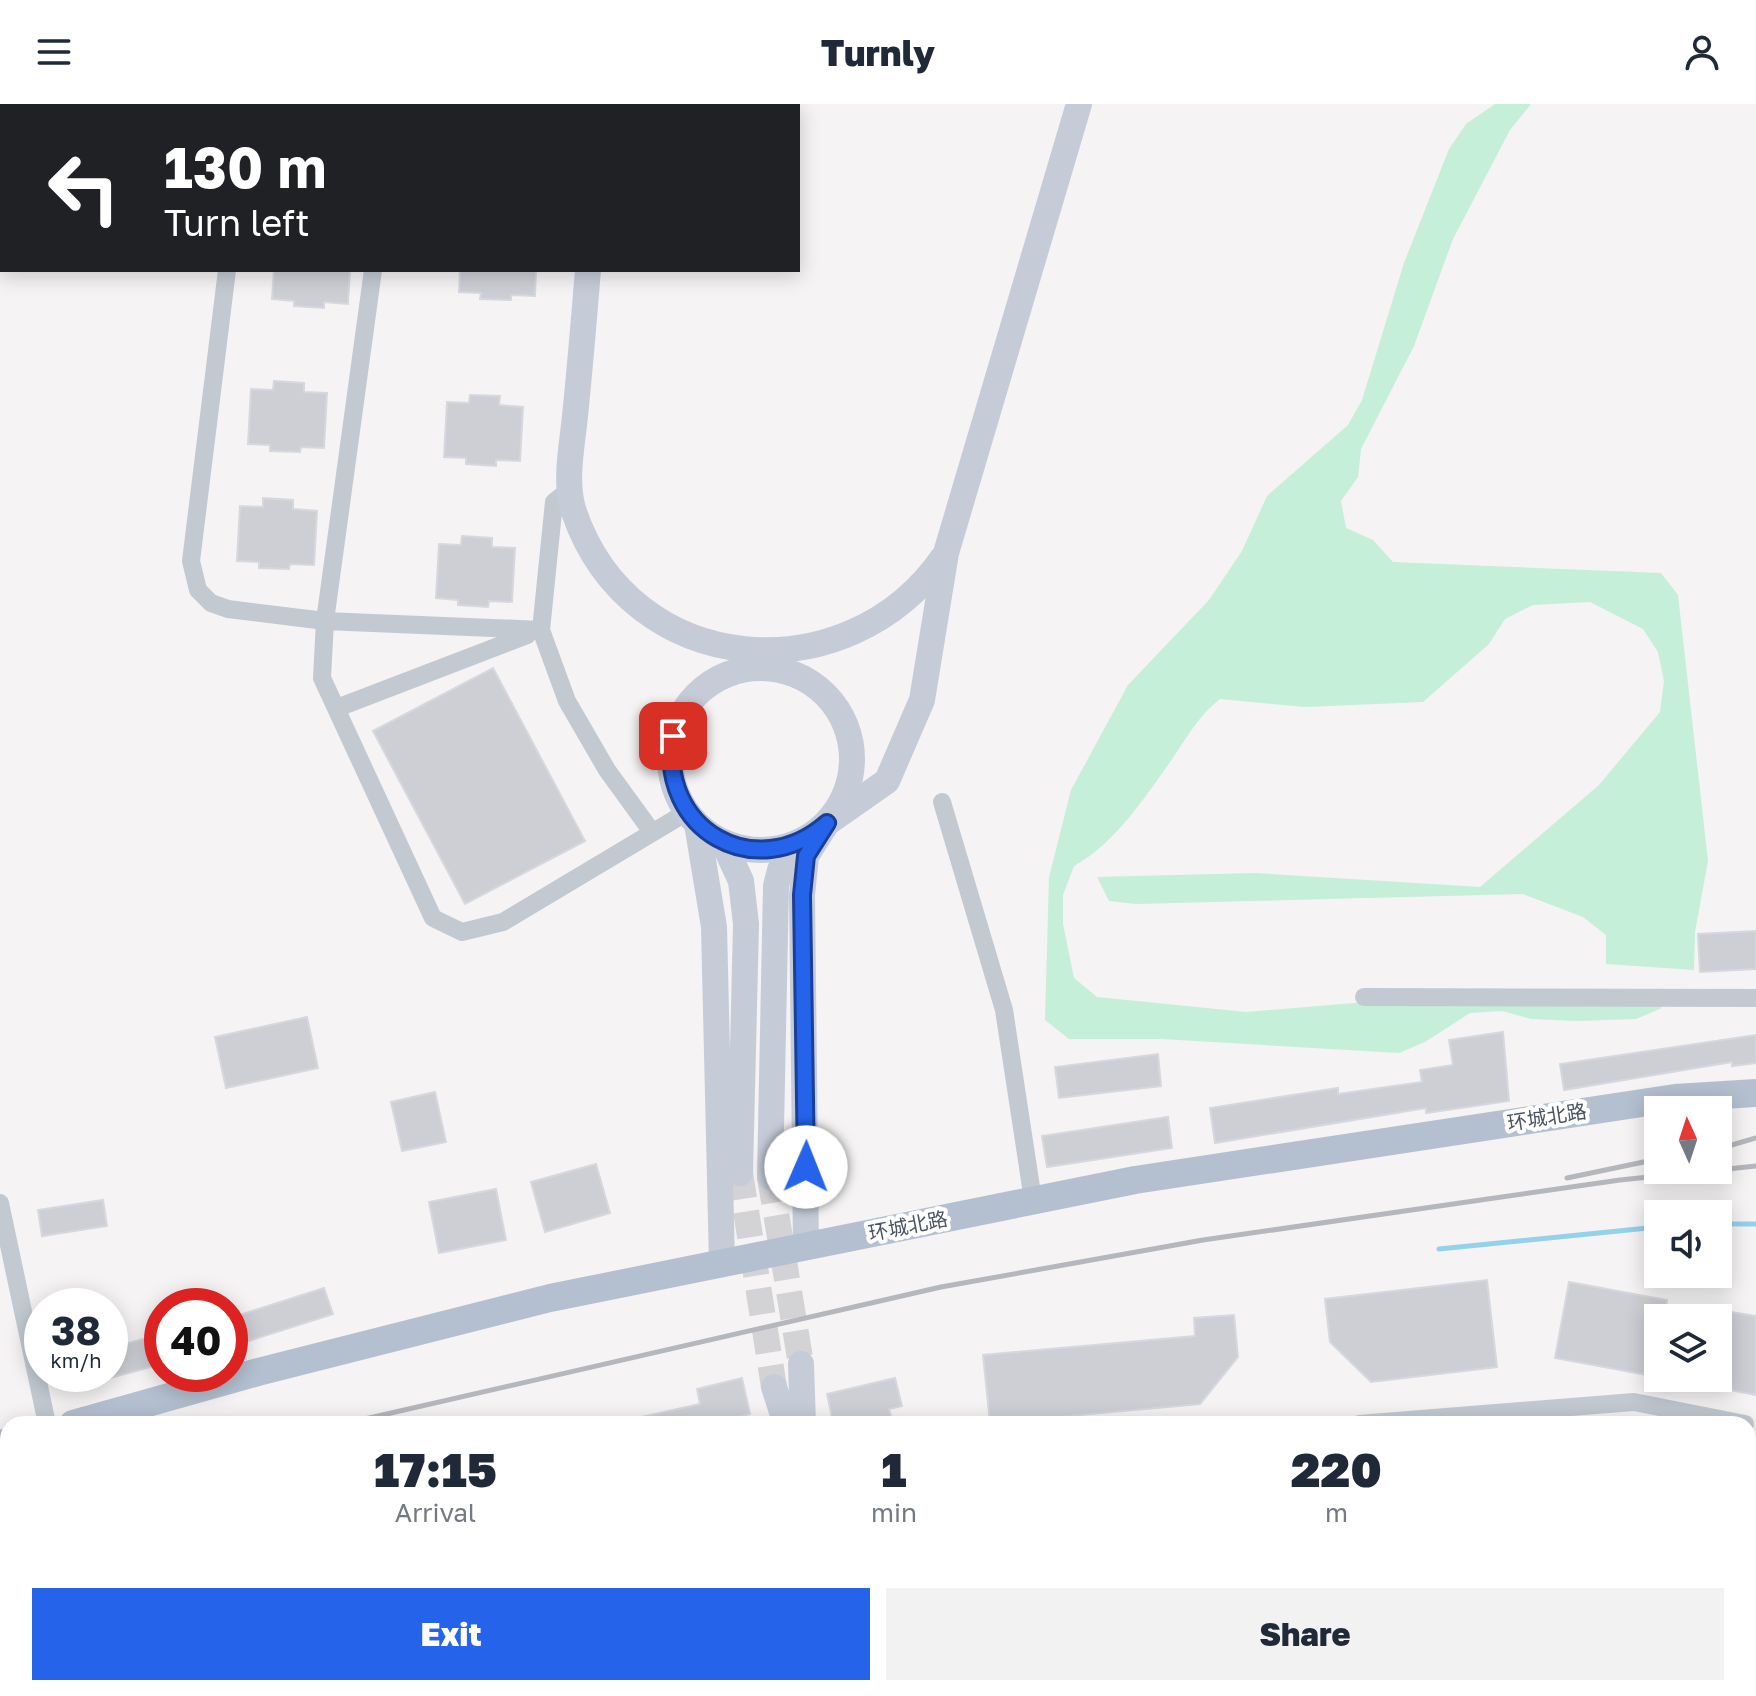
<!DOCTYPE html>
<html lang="en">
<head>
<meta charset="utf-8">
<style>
  :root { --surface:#fff; --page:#f2f2f3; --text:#1f2937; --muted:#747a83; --accent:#2563eb }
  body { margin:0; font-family:"Golos Text","Noto Sans SC",sans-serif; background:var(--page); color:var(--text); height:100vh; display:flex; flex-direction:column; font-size:30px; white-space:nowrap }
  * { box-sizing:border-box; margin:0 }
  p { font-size:26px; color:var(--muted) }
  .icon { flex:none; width:44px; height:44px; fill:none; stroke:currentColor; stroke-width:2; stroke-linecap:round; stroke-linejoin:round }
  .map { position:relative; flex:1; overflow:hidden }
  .sheet { position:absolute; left:0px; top:1312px; width:1756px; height:280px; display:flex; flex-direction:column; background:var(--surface); border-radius:24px 24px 0 0; box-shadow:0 4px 20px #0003 }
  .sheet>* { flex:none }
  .hud { position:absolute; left:0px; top:0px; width:800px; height:168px; box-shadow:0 4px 20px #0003; background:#202124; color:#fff; overflow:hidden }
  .needle { width:52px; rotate:357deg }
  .controls { position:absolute; left:1644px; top:992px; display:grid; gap:16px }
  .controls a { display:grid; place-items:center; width:88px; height:88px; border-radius:0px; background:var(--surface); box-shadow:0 4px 20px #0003; font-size:40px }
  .speed { position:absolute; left:24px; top:1184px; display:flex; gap:16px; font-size:40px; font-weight:700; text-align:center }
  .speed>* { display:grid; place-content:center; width:104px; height:104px; border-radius:50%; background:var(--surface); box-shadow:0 4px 20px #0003; line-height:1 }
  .speed small { font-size:20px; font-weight:400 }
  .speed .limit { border:12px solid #d22; background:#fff; color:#111 }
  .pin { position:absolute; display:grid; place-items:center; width:68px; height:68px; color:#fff; margin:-34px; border-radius:16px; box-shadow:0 4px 12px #0006 }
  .me { position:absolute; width:88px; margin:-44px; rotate:1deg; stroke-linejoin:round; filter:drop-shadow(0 0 6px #0008) }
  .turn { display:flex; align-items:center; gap:28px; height:168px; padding:0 32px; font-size:36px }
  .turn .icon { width:104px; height:104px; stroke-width:2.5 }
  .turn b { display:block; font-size:56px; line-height:68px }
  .eta { display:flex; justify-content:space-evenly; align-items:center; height:136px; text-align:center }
  .eta b { font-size:48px; font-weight:800; line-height:56px }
  .primary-button { display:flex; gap:16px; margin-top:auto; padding:16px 32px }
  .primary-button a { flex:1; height:92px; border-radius:0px; background:var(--accent); color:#fff; font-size:32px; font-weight:800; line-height:92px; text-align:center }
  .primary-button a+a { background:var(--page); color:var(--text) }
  header { display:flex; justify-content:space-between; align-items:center; height:104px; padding:0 32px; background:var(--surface); font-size:36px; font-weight:800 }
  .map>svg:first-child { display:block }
  .green { fill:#c5efd9 }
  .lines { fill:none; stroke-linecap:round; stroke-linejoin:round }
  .stream { stroke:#94d1ea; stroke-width:5 }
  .building { fill:#cdcfd5; stroke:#d7d8de; stroke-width:2 }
  .secondary-tunnel { stroke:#d3d3d6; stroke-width:26; stroke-dasharray:26 13; stroke-linecap:butt }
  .street { stroke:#c2c9d1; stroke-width:18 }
  .secondary { stroke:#c5ccd8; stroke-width:26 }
  .primary { stroke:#b4c0d0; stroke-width:28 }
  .rail { stroke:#b5b7bd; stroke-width:5 }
  .route-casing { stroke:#184099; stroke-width:20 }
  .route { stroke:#2563eb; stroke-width:14 }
  .labels { text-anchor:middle; stroke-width:8; stroke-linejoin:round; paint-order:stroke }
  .street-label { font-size:20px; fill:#4b5460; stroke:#fff }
</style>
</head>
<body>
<header><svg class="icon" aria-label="menu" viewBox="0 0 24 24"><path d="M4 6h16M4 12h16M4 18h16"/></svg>Turnly<svg class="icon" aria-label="person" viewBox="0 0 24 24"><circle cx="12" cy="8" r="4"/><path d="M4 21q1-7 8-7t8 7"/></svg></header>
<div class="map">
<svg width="1756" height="1592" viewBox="0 0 1756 1592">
  <rect width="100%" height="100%" fill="#f5f3f3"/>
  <path class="green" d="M 1495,0 L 1531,0 L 1510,26 L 1453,135 L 1414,242 L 1361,345 L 1358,373 L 1341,397 L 1346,424 L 1373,436 L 1393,458 L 1661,469 L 1678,491 L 1708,757 L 1695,828 L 1694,866 L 1606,860 L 1606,831 L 1583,813 L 1523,790 L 1136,800 L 1109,797 L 1097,773 L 1255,769 L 1480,783 L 1599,681 L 1660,608 L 1664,577 L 1658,548 L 1643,525 L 1590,498 L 1533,501 L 1505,515 L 1489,540 L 1423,598 L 1305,603 L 1220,595 C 1197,613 1187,634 1170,658 C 1144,695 1114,740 1074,762 L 1063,791 L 1063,820 L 1074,874 L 1097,893 L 1246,908 L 1366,898 L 1650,898 L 1662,904 L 1636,915 L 1576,917 L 1531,915 L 1502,907 L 1470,909 L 1425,938 L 1399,949 L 1162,935 L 1069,935 L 1045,916 L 1049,773 L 1071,686 L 1128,581 L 1209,496 L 1242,447 L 1267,392 L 1348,321 L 1362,296 L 1404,159 L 1449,45 L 1466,20 Z"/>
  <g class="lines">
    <path class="stream" d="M 1718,1120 L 1756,1120
      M 1439,1145 L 1658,1123
      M 746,1592 L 751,1584"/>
  </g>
  <path class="building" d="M 274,166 L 350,166 L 348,200 L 324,198 L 324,204 L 294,202 L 294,197 L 272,195 Z
    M 460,166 L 536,166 L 535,192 L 511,191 L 511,196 L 480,195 L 481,189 L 459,188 Z
    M 274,277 L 304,279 L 304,288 L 327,289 L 324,344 L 301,343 L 300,348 L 270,347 L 270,341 L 248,340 L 251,285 L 273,286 Z
    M 470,291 L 500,292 L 499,301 L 523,303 L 520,357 L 496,356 L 496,362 L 466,360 L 466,354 L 444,353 L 447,298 L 469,299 Z
    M 263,394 L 293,396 L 293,405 L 317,407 L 314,461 L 290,460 L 289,465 L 259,464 L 259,458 L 237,457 L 240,402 L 263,403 Z
    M 462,432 L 492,434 L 492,443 L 515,444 L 512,498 L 489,497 L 488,503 L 458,501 L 458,496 L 436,494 L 439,440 L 461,441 Z
    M 493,564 L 585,737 L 465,800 L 373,627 Z
    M 1756,827 L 1756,865 L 1700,868 L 1698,830 Z
    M 307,913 L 318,964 L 226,984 L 215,933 Z
    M 1503,928 L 1509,997 L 1426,1009 L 1426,1004 L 1215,1039 L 1210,1004 L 1338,984 L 1338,990 L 1422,978 L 1420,966 L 1453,961 L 1449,936 Z
    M 1756,931 L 1756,959 L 1732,962 L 1732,958 L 1564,986 L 1560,960 Z
    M 1158,950 L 1161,982 L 1059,994 L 1055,963 Z
    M 435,988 L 446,1038 L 402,1047 L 391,998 Z
    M 1168,1013 L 1172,1044 L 1047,1063 L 1042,1032 Z
    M 596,1060 L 610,1109 L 545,1128 L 531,1078 Z
    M 496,1085 L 506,1136 L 439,1149 L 429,1098 Z
    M 103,1096 L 107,1122 L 42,1132 L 38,1106 Z
    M 1487,1176 L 1497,1263 L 1371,1278 L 1330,1238 L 1325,1195 Z
    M 1569,1178 L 1667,1196 L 1664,1214 L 1658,1214 L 1658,1273 L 1555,1254 Z
    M 324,1184 L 333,1210 L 230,1243 L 230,1214 Z
    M 1731,1208 L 1756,1212 L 1756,1291 L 1718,1284 L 1718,1236 L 1725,1238 Z
    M 1234,1211 L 1238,1253 L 1200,1300 L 990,1319 L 983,1251 L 1195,1232 L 1194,1214 Z
    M 162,1230 L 162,1260 L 110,1274 L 110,1244 Z
    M 742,1274 L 750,1310 L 708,1320 L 638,1320 L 637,1314 L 700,1300 L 697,1285 Z
    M 895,1274 L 902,1302 L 889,1305 L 893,1320 L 852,1320 L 850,1314 L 833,1318 L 827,1290 Z"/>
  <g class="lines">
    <path class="secondary-tunnel" d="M 740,1069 L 774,1283
      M 770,1073 L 801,1260"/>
    <path class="street" d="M 253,2 L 254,0
      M 392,2 L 392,0
      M 227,166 L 191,457 L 198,486 L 211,499 L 228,505 L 325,517 L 541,526
      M 373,166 L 325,517 L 322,574 L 433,814 L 462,828 L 503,818 L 687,708
      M 568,387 L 554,398 L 541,526 L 567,597 L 607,666 L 652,728
      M 337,604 L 527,531
      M 942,698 L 1004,906 L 1033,1096
      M 1364,893 L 1756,894
      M 0,1099 L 47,1320
      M 1359,1320 L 1634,1298 L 1745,1320
      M 130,1592 L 148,1584
      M 698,1592 L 704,1584"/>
    <path class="secondary" d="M 603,2 L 603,0
      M 588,166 C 584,215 580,263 575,312 C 572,343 564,378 574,408 C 631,575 848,592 944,452
      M670 655a91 91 0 1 1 182 0a91 91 0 1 1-182 0Z
      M 697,720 L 714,823 L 722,1159
      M 723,738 L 741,777 L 746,820 L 740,1069
      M 770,1073 L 776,782 L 780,766 L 801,737
      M 806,1143 L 802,791 L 806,752 L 827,719 L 887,677 L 922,596 L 946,449 L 1079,0
      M 801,1260 L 803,1320
      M 774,1283 L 786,1320
      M 1257,1592 L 1258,1584"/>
    <path class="primary" d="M 73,1320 L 258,1268 L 550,1194 L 1135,1076 L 1675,994 L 1756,989
      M 0,1340 L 8,1338"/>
    <path class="rail" d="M 1718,1045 L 1756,1034
      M 1718,1066 L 1756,1062
      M 1567,1074 L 1658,1055
      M 343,1320 L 941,1183 L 1203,1136 L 1620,1076 L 1716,1066
      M 0,1414 L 8,1411"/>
  </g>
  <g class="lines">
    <g class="route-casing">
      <path id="route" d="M 673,632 C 658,725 755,782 827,719 L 806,752 L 802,791 L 806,1063"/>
    </g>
    <use href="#route" class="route"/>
  </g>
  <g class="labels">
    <g class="street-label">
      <text transform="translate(1547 1013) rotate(-9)" y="7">环城北路</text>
      <text transform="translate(908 1122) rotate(-11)" y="7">环城北路</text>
    </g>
  </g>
</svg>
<div class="controls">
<a><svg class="needle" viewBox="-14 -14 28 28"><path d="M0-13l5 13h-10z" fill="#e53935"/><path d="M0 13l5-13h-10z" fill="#747a83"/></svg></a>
<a><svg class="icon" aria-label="sound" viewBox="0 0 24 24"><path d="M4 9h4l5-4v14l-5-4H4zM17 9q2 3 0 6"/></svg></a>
<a><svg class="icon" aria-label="layers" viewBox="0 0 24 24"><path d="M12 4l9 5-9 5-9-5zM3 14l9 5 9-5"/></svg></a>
</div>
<div class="speed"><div>38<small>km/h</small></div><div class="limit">40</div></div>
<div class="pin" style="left:673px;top:632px;background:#d93025"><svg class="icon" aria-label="arrive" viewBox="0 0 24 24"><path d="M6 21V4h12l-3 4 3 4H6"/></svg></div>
<svg class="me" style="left:806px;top:1063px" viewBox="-20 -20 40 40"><circle r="19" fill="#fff"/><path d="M0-13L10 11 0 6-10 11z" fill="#2563eb"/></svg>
<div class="hud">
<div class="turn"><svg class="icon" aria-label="left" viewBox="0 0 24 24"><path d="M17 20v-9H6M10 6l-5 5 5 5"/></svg><div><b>130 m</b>Turn left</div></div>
</div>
<section class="sheet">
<div class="eta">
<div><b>17:15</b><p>Arrival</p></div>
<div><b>1</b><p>min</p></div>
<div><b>220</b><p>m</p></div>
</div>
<div class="primary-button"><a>Exit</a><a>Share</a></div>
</section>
</div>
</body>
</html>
